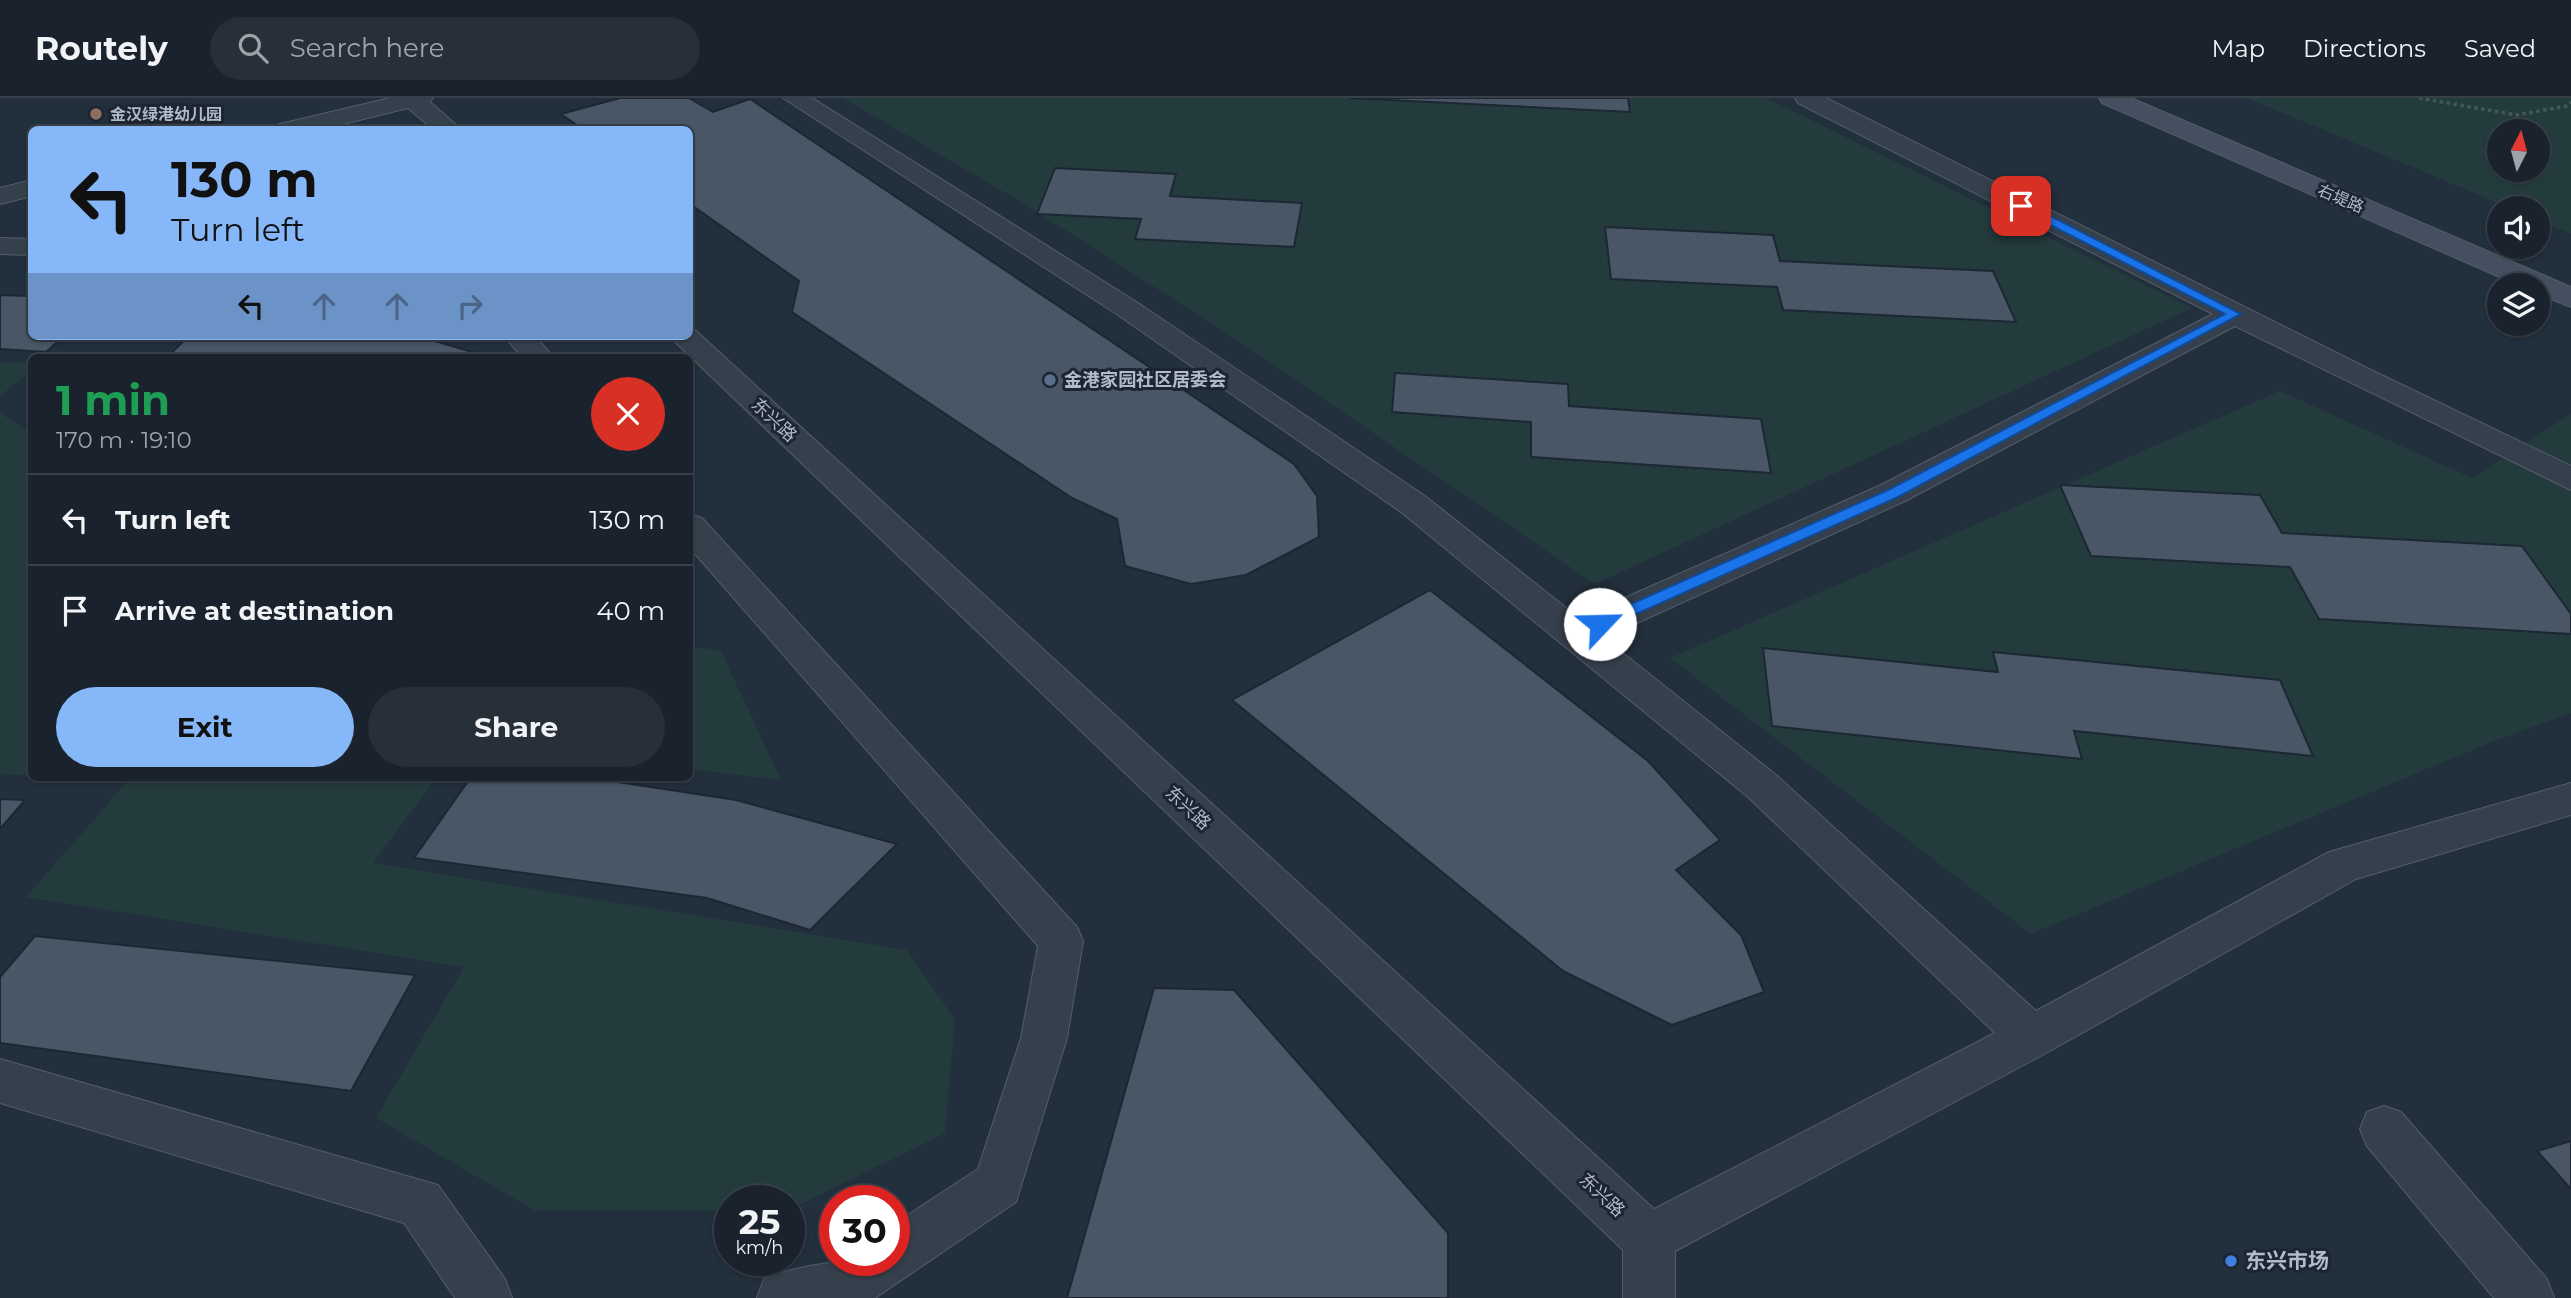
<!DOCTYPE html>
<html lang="en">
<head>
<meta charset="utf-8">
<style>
  :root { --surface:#1a232d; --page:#272f39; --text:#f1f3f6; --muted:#9fa4aa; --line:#384049; --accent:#86b8f9 }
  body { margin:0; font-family:Montserrat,"Noto Sans SC",sans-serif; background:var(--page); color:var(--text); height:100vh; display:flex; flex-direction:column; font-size:26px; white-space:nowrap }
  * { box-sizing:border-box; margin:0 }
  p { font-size:23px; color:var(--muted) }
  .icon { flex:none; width:38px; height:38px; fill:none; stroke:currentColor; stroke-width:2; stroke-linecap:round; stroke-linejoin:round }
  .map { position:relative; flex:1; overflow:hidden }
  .panel { position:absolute; left:28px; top:256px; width:665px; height:427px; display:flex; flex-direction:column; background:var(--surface); border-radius:10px; box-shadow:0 2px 5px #0004,0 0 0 2px var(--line) }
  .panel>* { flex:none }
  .banner { position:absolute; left:28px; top:28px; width:665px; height:214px; border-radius:10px; box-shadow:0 2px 5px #0004,0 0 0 2px var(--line); background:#86b8f9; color:#111; overflow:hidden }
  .needle { width:46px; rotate:6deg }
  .fabs { position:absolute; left:2487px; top:21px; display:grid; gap:14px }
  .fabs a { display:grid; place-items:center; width:63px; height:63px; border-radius:50%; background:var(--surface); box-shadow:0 2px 5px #0004,0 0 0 2px var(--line); font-size:35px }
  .speed { position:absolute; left:714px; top:1087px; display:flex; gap:14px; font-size:35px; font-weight:700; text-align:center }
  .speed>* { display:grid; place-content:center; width:91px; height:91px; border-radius:50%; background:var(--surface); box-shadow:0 2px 5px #0004,0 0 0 2px var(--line); line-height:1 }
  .speed small { font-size:18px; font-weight:400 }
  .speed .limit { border:10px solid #d22; background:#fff; color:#111 }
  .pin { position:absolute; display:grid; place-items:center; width:60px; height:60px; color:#fff; margin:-30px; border-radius:14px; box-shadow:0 4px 10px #0006 }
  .me { position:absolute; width:77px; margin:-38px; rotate:66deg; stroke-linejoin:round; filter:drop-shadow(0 0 5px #0008) }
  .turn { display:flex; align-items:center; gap:24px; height:147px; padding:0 28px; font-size:32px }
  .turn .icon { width:91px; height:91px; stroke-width:2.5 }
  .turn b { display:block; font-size:49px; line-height:60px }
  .lanes { display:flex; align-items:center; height:66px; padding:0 28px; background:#0003; justify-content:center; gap:35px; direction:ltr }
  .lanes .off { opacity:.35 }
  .round { display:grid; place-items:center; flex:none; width:74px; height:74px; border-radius:37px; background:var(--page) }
  .overview { display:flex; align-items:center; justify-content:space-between; height:119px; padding:0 28px }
  h1 { font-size:42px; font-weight:700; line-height:52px; color:#1e9e55 }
  .button { display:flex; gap:14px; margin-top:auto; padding:14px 28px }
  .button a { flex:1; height:80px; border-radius:42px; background:var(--accent); color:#111; font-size:28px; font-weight:700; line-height:80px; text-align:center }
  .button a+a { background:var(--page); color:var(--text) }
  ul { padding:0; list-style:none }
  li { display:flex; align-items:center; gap:21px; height:91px; padding:0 28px; border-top:2px solid var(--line) }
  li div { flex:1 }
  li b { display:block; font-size:26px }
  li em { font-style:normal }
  header { display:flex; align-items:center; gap:42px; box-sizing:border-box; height:98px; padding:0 35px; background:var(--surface); border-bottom:2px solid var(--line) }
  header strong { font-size:33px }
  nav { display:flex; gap:38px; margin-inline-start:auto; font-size:24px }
  .search { width:490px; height:63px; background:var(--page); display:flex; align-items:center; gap:18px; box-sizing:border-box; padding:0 24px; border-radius:38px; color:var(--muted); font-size:26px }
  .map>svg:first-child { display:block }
  .green { fill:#243b3d; fill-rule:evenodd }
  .building { fill:#485665; stroke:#1d2733; stroke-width:2 }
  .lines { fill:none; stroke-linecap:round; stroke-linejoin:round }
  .minor-casing { stroke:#545e6a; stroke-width:2 }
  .tertiary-casing { stroke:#545e6a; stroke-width:2 }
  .secondary-casing { stroke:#545e6a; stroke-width:2 }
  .path { stroke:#42585a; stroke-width:3.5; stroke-dasharray:3.5 3.5; stroke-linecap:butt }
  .minor { fill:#36404c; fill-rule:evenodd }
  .tertiary { fill:#36404c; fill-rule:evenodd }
  .secondary { fill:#44505f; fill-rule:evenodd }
  .route { fill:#1a73e8; stroke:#114b97; stroke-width:2 }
  .education-dot { fill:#8d6e63; stroke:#1c2531; stroke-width:2.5 }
  .service-dot { fill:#5c6f8a; stroke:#1c2531; stroke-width:2.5 }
  .shop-dot { fill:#3f7fe0; stroke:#1c2531; stroke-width:2.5 }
  .labels { text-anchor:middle; stroke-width:6; stroke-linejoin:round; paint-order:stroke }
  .far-poi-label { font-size:16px; font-weight:bold; fill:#b2bbc8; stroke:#1c2531; text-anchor:start }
  .far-street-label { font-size:16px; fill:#b2bbc8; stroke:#1c2531 }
  .poi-label { font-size:18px; font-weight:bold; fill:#b2bbc8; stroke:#1c2531; text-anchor:start }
  .street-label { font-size:18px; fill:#b2bbc8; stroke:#1c2531 }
  .near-poi-label { font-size:21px; font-weight:bold; fill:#b2bbc8; stroke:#1c2531; text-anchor:start }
</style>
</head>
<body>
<header>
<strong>Routely</strong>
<div class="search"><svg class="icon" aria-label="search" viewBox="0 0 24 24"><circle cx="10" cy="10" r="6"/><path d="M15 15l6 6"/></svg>Search here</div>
<nav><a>Map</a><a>Directions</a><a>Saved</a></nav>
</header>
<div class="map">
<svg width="2571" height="1200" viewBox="0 0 2571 1200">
  <rect width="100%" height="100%" fill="#222f3c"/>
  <path class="green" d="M 843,0 L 1766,0 L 2192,210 L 1595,486 L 1231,238 L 1021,104 Z
    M 2247,0 L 2571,0 L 2571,136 L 2538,122 L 2538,110 L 2510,110 ZM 2499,33 L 2538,33 L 2538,72 L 2499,72 Z
    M 0,265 L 32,265 L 31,272 L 0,298 Z
    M 2280,293 L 2472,380 L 2571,316 L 2571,615 L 2494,643 L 2031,836 L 1670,560 Z
    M 0,315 L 31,335 L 31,678 L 0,676 Z
    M 690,548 L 721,553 L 781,682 L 690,671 Z
    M 46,679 L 437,679 L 373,765 L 907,852 L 955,922 L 945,1035 L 789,1112 L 789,1102 L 730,1102 L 730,1112 L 534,1112 L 376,1020 L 464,869 L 26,799 L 127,684 Z"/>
  <path class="building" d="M 620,0 L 689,0 L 713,14 L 750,1 L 1294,366 L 1317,398 L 1319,439 L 1246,477 L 1191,486 L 1125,468 L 1117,421 L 1072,400 L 792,214 L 799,183 L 690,106 L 690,32 L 584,32 L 561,16 Z
    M 1349,0 L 1628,0 L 1630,14 Z
    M 1055,70 L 1176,76 L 1170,98 L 1302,105 L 1294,149 L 1135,141 L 1141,121 L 1037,116 Z
    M 1605,129 L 1773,137 L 1780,163 L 1993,173 L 2016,224 L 1783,212 L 1777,189 L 1611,181 Z
    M 0,197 L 32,198 L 32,238 L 64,238 L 46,254 L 0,251 Z
    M 189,238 L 418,238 L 489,259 L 167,259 Z
    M 1395,275 L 1568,286 L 1569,308 L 1761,321 L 1771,375 L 1531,359 L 1531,324 L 1392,314 Z
    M 2060,387 L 2260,397 L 2282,435 L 2522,448 L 2571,516 L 2571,536 L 2319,521 L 2290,469 L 2091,458 Z
    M 1430,492 L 1648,663 L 1720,742 L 1676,772 L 1741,837 L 1764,894 L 1672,927 L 1563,873 L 1232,602 Z
    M 1763,550 L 1998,574 L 1993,554 L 2280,582 L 2313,658 L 2074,633 L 2082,661 L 1772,628 Z
    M 471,679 L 585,679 L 736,702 L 897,746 L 810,832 L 707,800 L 414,760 Z
    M 0,701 L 25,702 L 0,731 Z
    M 35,838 L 415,877 L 351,993 L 0,945 L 0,879 Z
    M 1154,890 L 1234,892 L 1448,1135 L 1448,1200 L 1067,1200 Z
    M 2571,1043 L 2571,1091 L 2537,1053 Z"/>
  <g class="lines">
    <g class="minor-casing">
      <path id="minor" d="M 783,0 L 812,0 L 1138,205 L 1425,398 L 1579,520 L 1881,387 L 2213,216 L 1798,5 L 1795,0 L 1826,0 L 2369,271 L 2571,368 L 2571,392 L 2235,228 L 1905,403 L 1604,540 L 1776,677 L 2036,913 L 2329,754 L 2571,685 L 2571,717 L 2356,781 L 2048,954 L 1649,1167 L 1631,1159 L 1623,1141 L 1631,1123 L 1995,935 L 1748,699 L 1401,414 L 1118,217 Z
        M 0,140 L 32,141 L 32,157 L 0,156 Z
        M 504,238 L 535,238 L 553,259 L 522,259 Z
        M 690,416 L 702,420 L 1077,829 L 1083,843 L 1067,940 L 1016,1104 L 875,1200 L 757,1200 L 764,1181 C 806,1164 849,1162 894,1162 L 894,1126 L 978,1071 L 1021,940 L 1038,848 L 690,450 Z
        M 0,961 L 438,1087 L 505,1181 L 512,1200 L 455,1200 L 404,1125 L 0,1005 Z
        M 2384,1008 L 2401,1014 L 2547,1181 L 2554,1200 L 2494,1200 L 2367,1048 L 2360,1031 L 2367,1014 Z"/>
    </g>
    <g class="tertiary-casing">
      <path id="tertiary" d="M 390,0 L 433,0 L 430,4 L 462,32 L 434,32 L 408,10 L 319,32 L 273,32 L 276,27 Z
        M 32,82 L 32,98 L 0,106 L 0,90 Z
        M 690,230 L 695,232 L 1667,1123 L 1675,1141 L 1675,1200 L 1623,1200 L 1623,1152 L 669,238 L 690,238 Z"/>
    </g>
    <g class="secondary-casing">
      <path id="secondary" d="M 2099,0 L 2131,0 L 2571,189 L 2571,209 L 2538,196 L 2538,187 L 2518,187 L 2102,5 Z"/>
    </g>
    <path class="path" d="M 2419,0 L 2517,17 L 2567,8 L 2571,4"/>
    <use href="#minor" class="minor"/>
    <use href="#tertiary" class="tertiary"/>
    <use href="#secondary" class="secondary"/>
  </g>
  <path class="route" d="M 2017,105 L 2025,105 L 2241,216 L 1898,399 L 1605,530 L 1595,530 L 1595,522 L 1888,392 L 2225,216 L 2017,110 Z"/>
  <circle class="education-dot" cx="96" cy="16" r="7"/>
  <circle class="service-dot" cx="1050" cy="282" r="7"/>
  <circle class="shop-dot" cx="2231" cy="1163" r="7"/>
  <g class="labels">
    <g class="far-poi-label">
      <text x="110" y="22">金汉绿港幼儿园</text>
    </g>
    <g class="far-street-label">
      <text transform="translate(2341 100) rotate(23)" y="6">右堤路</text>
    </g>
    <g class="poi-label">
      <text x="1064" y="288">金港家园社区居委会</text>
    </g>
    <g class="street-label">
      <text transform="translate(774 322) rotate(43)" y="6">东兴路</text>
      <text transform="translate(1188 710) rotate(43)" y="6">东兴路</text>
      <text transform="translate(1602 1097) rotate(43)" y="6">东兴路</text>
    </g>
    <g class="near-poi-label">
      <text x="2245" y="1170">东兴市场</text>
    </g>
  </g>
</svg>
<div class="fabs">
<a><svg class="needle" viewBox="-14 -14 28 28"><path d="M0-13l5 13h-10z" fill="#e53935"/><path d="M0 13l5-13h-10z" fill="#9fa4aa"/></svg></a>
<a><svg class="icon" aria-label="sound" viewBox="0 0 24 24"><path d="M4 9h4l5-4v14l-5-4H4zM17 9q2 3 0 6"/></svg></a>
<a><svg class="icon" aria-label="layers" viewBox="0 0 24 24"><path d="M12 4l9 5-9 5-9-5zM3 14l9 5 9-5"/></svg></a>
</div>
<div class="speed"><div>25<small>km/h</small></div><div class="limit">30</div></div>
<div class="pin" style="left:2021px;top:108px;background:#d93025"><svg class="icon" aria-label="arrive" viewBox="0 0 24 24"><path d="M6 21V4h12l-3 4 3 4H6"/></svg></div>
<svg class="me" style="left:1600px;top:526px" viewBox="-20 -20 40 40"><circle r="19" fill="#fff"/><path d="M0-13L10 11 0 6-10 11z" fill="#1a73e8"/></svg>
<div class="banner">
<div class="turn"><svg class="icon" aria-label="left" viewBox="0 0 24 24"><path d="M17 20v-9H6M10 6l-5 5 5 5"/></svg><div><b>130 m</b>Turn left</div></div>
<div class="lanes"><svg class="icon" aria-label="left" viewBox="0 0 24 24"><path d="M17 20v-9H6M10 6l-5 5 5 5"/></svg><svg class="icon off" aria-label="ahead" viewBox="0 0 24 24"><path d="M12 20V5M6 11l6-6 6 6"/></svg><svg class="icon off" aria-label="ahead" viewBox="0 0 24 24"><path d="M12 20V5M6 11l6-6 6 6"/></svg><svg class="icon off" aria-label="right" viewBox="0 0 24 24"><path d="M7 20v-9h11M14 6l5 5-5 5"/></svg></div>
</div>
<section class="panel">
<div class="overview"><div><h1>1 min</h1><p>170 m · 19:10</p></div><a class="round" style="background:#d93025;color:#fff"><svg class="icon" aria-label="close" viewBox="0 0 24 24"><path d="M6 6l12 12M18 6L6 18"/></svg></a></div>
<ul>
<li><svg class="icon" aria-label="left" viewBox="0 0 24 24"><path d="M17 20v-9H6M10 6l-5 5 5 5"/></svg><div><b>Turn left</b></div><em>130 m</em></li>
<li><svg class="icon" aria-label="arrive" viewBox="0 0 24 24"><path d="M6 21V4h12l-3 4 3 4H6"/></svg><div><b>Arrive at destination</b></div><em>40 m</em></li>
</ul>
<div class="button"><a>Exit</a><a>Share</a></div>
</section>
</div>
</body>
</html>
